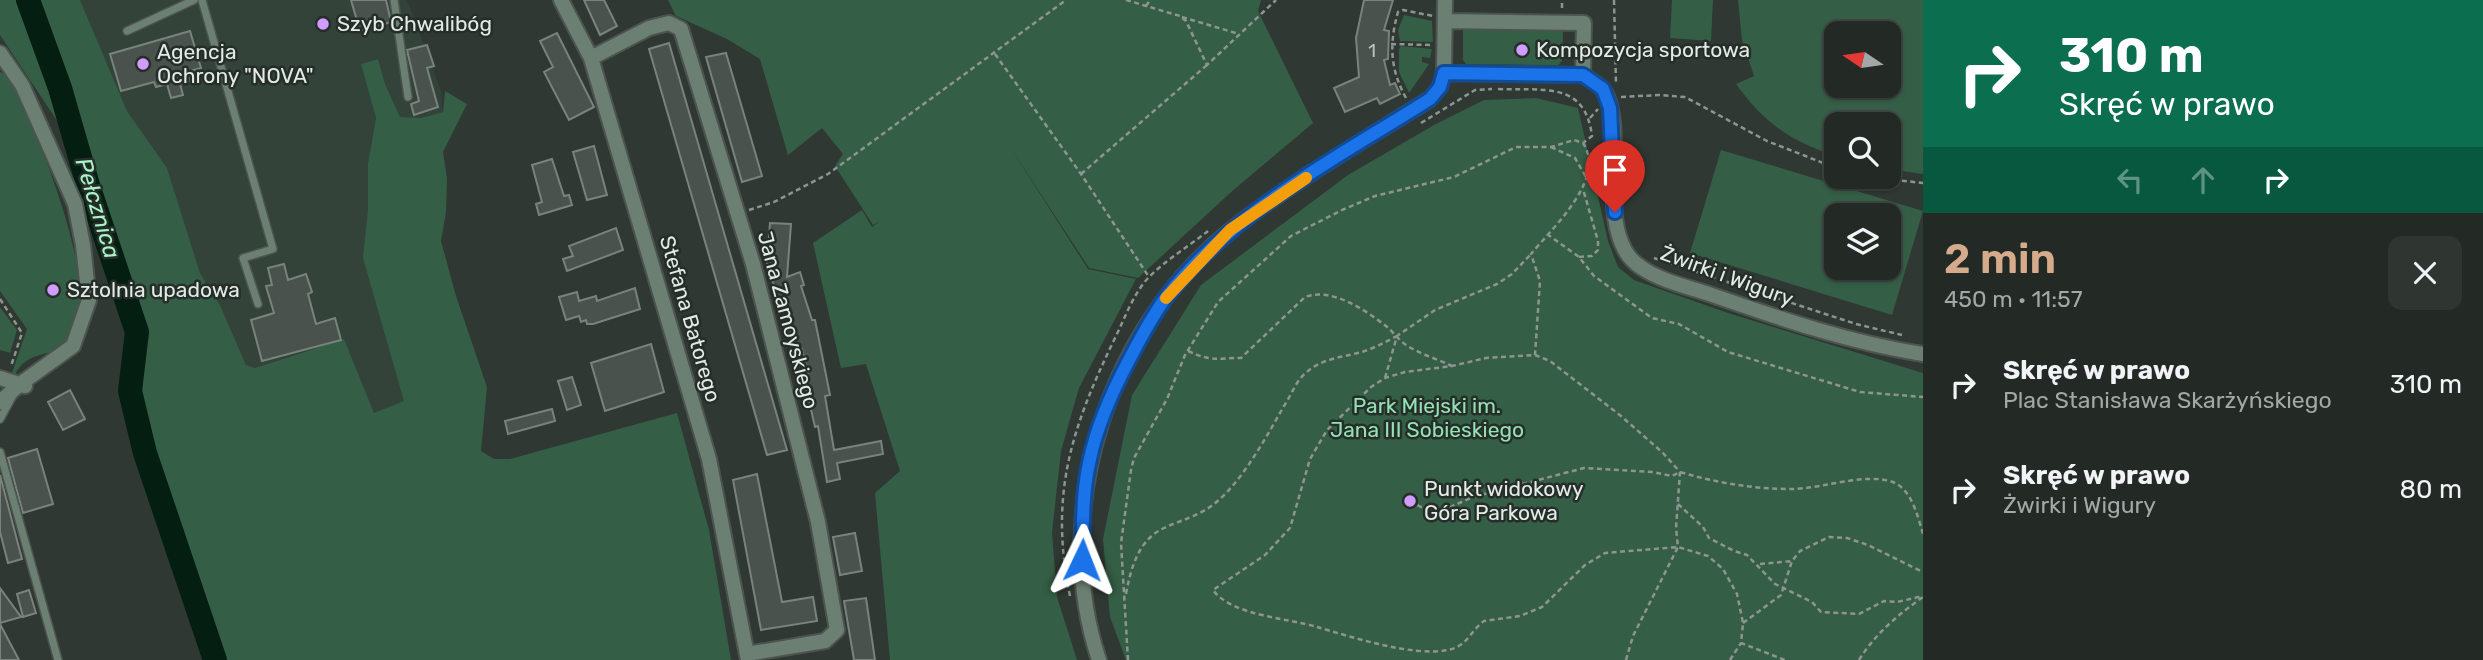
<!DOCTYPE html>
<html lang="pl">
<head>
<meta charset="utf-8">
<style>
  :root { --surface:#232a26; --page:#2f3632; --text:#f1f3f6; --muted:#a3a7a7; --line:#404643; --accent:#d6ab8b }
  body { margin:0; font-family:Rubik,sans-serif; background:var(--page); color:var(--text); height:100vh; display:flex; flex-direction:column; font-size:26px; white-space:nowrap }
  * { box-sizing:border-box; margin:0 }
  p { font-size:23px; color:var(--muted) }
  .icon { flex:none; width:38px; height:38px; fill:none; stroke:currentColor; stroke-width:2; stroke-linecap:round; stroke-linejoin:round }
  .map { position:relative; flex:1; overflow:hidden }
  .details { display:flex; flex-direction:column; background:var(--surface); width:560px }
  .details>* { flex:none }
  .guide { background:#0b6e4f; color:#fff; overflow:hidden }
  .needle { width:46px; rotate:283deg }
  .tools { position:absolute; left:1824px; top:21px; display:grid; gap:14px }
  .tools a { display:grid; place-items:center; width:77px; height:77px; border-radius:14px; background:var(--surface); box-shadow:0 2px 5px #0004,0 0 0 2px var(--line); font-size:35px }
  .pin { position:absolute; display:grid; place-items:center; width:60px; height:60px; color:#fff; margin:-72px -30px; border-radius:50% 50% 50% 0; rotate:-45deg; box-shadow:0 0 7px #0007 }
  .pin .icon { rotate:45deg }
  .me { position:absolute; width:77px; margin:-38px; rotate:2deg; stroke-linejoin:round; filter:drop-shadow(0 0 5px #0008) }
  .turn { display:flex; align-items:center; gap:24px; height:147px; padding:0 21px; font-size:32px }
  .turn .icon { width:91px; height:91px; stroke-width:2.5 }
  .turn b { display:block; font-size:49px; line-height:60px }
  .lanes { display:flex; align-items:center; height:66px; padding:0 21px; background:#0003; justify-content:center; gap:35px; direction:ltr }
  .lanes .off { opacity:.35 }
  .round { display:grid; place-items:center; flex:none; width:74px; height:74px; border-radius:14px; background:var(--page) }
  .overview { display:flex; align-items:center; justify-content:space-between; height:119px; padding:0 21px }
  h1 { font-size:42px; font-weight:600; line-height:52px; color:var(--accent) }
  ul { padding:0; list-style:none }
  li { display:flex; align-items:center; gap:21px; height:105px; padding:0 21px }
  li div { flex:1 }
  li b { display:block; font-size:26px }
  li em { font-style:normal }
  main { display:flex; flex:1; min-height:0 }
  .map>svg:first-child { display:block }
  .built { fill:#334339 }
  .green { fill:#355e46; fill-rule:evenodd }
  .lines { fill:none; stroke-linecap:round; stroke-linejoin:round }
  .river { stroke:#041e11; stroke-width:24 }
  .building { fill:#49524c; stroke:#78837c; stroke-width:2 }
  .lane-casing { stroke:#4c544f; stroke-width:10 }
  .street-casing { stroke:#4c544f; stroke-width:18 }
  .path { stroke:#8e9591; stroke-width:2.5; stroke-dasharray:5 3.5; stroke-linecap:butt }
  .lane { stroke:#6b8072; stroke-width:7 }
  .street { stroke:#6b8072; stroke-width:14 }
  .route-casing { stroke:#114b97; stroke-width:18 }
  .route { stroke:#1a73e8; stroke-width:12 }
  .slow { stroke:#f59e0b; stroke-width:12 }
  .poi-dot { fill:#d09dff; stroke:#252e28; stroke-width:2.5 }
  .labels { text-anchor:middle; stroke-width:5; stroke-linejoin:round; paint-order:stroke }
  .number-label { font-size:18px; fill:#bdc4c0 }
  .poi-label { font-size:21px; fill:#e4eae6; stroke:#252e28; text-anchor:start }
  .street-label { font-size:21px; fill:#e4eae6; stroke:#252e28 }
  .park-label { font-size:21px; fill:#94e2b4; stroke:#252e28 }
  .water-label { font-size:23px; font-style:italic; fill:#a8f6c7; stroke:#252e28 }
</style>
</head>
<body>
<main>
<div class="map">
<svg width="1923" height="660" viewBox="0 0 1923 660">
  <rect width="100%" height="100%" fill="#2f3832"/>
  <path class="built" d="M 80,0 L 407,0 L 441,91 L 443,112 L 421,118 L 400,118 L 385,84 L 378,59 L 362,64 L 376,118 L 368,163 L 368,210 L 404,401 L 466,660 L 343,339 L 255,368 L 246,365 L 220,305 L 200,273 L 167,168 L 127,111 Z"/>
  <path class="green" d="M 0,0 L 80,0 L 127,111 L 167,168 L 200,273 L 220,305 L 246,365 L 255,368 L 344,339 L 374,413 L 404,401 L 363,258 L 368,210 L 368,163 L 376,118 L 361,64 L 378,59 L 385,84 L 400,117 L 421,118 L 443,112 L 445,91 L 467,104 L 443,152 L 447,178 L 446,212 L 441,241 L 456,296 L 487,387 L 481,451 L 494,459 L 510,459 L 677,413 L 709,530 L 731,660 L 206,660 L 123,395 L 124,375 L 135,339 L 132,304 L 58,122 L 0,35 Z
    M 668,0 L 1261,0 L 1258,11 L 1313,123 L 1230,193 L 1138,278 L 1089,268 L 1005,139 L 1088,269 L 1136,279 L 1079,388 L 1061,451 L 1052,533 L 1057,597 L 1077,660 L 890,660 L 875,493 L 900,471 L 866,364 L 841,368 L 813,243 L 862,210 L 872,227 L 880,221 L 873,225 L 835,166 L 843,154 L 822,128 L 788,155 L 760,59 L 727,39 L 676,16 Z
    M 1672,0 L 1713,0 L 1711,41 L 1670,38 Z
    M 1738,0 L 1923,0 L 1923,174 L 1888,169 L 1888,124 L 1836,124 L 1836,156 C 1791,142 1763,122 1736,84 L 1754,76 L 1742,40 ZM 1836,33 L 1888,33 L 1888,86 L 1836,86 Z
    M 1404,15 L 1432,21 L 1433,42 L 1400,41 L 1398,30 Z
    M 1466,28 L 1559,29 L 1563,33 L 1562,61 L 1558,65 L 1466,64 L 1463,60 L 1463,31 Z
    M 1401,46 L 1432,49 L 1430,58 L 1422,57 L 1422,62 L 1429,64 L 1427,67 L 1409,93 L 1399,72 L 1399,49 Z
    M 0,72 L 10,76 L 16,86 C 37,137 107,294 70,342 C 58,358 26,347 14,377 L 11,376 L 27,329 L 0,291 Z
    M 1536,98 L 1578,108 L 1608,241 L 1618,267 L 1634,280 L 1728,313 L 1923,373 L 1923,660 L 1126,660 L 1110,617 L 1103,539 L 1132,395 L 1201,285 L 1348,175 L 1434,125 L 1484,100 Z
    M 1721,150 L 1923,211 L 1892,315 L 1690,253 ZM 1836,215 L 1888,215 L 1888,268 L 1836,268 Z
    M 0,307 L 17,330 L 10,353 L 0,350 Z"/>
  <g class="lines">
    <path class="river" d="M 28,0 L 60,88 L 88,185 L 137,332 L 130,391 L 145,453 L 215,660"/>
  </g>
  <path class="building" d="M 351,0 L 386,0 L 391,22 L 360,31 Z
    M 584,0 L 604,0 L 617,26 L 600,35 Z
    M 1364,0 L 1393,0 L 1384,30 L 1389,31 L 1388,59 L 1384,60 L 1390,85 L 1395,83 L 1400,94 L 1380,104 L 1377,98 L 1345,112 L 1334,88 L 1359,77 L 1356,38 Z
    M 190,31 L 201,68 L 187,72 L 190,81 L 180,84 L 183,95 L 171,98 L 167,84 L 156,87 L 154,82 L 121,91 L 110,54 Z
    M 557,33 L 594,107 L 569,120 L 544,72 L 553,67 L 540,41 Z
    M 669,43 L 787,450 L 767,455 L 649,49 Z
    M 427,45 L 434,66 L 427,68 L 438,107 L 414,115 L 411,104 L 419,101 L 407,50 Z
    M 726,53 L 762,176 L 742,182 L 706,57 Z
    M 594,146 L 607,195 L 587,200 L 573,152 Z
    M 552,159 L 564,196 L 569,195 L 572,205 L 539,215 L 536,204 L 542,202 L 532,165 Z
    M 770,223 L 791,224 L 787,277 L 800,272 L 804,285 L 801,286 L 812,320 L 815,320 L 830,395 L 825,396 L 834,450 L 881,441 L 883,454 L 837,463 L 840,479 L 827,482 L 818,426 L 815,427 L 803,375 L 808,373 L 802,349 L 793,351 L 786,323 L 783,324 L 779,311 L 782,311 L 767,264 Z
    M 616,228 L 623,250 L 567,271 L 563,259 L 573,256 L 569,246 Z
    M 284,264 L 288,280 L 306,274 L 312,292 L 308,294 L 316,324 L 335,318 L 341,340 L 262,361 L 251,320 L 274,313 L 266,286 L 272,285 L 268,268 Z
    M 635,288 L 640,309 L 593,324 L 587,324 L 586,320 L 581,322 L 579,316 L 566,320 L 559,297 L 577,292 L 579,301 L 596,296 L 597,301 Z
    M 651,344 L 664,392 L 605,411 L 591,363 Z
    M 572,377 L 581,405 L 567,410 L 558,381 Z
    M 70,390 L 85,419 L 63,430 L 48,402 Z
    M 552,409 L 555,421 L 508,434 L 505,421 Z
    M 37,449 L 53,504 L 23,513 L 8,458 Z
    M 757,474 L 782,602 L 813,597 L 817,621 L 761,630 L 733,480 Z
    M 0,475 L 22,559 L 8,563 L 0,532 Z
    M 855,533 L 862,571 L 840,575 L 833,537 Z
    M 0,588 L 21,617 L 0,623 Z
    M 29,590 L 36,613 L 23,617 L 17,594 Z
    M 866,598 L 875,660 L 854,660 L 844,601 Z
    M 0,624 L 19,660 L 0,660 Z"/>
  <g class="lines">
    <g class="lane-casing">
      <path id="lane" d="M 202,0 L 273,249 L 243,258 L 258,304
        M 394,0 L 408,97
        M 127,31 L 194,0
        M 0,419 L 12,397
        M 0,452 L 58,660"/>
    </g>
    <g class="street-casing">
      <path id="street" d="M 561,0 L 591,58 L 709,459 L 748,660
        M 1445,0 L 1444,73 L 1583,75 L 1584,23 L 1445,21
        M 0,53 L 22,85 L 75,204 L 83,245 L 89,300 L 73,346 L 20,384 L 0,402
        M 591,58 L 649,28 L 669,23 L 681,29 L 753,264 L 818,522 L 837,630 L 825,641 L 747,654
        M 1583,75 C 1590,80 1600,85 1604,91 C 1625,124 1603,203 1622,244 C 1626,254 1634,263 1642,268 C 1663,282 1689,287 1712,295 C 1781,319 1851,343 1923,354
        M 0,378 L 25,386
        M 1099,660 C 1049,511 1109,327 1231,230 C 1293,181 1363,141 1430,99 L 1440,87 L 1444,73"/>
    </g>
    <path class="path" d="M 1126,0 L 1180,16 L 1186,21 L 1207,65 L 1276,0
      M 1614,0 L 1616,84
      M 1146,6 L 1150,0
      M 1562,8 L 1562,0
      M 1182,17 L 1239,34
      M 1391,44 L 1430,45
      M 995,54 L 1081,174 L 1149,277
      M 1498,89 C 1542,91 1585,80 1592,136 L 1583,143
      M 1621,97 L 1659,95 L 1685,97 L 1767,141 L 1836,168
      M 1406,98 C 1390,69 1389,44 1398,12 L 1403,10 L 1433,16
      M 1590,118 L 1598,109
      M 1421,123 L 1475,90 L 1492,89
      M 1551,147 L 1575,158 L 1586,177
      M 1081,174 L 1207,65
      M 1868,177 L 1923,183
      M 749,210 L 774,202 L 828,174 L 1066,0
      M 1547,234 L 1579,257 L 1594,276 L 1652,318 L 1679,324 L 1728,352 L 1860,392 L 1923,397
      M 1579,257 L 1592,256 L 1598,250 L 1598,241 L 1583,189
      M 1654,258 L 1856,324 L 1902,335
      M 0,299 L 22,333 L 11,366
      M 1188,351 C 1212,362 1216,358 1241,358 L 1305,297 C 1332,287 1365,310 1386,326 C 1393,332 1399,340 1406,345 C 1420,354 1437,359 1452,366
      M 1385,378 L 1397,336 L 1435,310 L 1497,284 L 1512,274 L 1531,254
      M 1410,501 L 1421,507 L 1441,511 L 1473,497 L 1584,468 L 1652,472 L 1672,476 L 1680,472 C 1717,483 1753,489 1792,489 C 1821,489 1869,471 1895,483 C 1912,491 1918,517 1923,534
      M 1678,504 L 1703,527 L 1709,538 L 1734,551 L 1747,555 L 1775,584 L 1812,602 L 1821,612 L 1859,614 L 1884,601 L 1897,602 L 1923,596
      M 1760,564 L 1792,561
      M 1126,594 C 1142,503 1184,540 1228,491 C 1250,467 1268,434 1284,406 C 1292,394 1296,380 1308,371 C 1324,357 1348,357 1368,350 C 1378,346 1387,341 1397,336
      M 1070,596 C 1049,495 1071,429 1115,338 C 1125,318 1133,294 1149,277 C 1166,260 1189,246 1208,231
      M 1743,623 L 1781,595 L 1792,561 L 1800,551 L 1829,537 L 1847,538 L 1868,545 L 1923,572
      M 1128,660 L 1121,543 L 1131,470 L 1134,458 L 1167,399 L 1185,355 L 1218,302 L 1291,236 L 1342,210 L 1375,196 L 1454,177 L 1516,147 L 1551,147 L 1574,140 L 1583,143 C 1607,179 1552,228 1531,254 L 1540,281 L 1535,355
      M 1626,660 L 1633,636 L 1678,547 L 1676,528 L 1680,472 L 1663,453 L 1621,416 L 1550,361 L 1535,355 L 1486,358 L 1452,366 L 1405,372 L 1385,378 L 1371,387 L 1327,430 L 1310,459 L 1290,528 L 1265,555 L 1213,590 C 1232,616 1288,618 1317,627 C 1352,637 1412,657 1448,650 C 1468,646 1470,631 1484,621 L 1520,616 L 1542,607 L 1585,565 L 1605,553 L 1678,547 L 1708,556 L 1723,569 L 1737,594 L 1743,623 L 1741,643 L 1785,660
      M 1730,660 L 1741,643
      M 1859,660 C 1875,634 1899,614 1923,597"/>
    <use href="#lane" class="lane"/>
    <use href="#street" class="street"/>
  </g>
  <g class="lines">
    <g class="route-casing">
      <path id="route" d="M 1082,560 C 1083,527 1082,492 1090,459 C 1097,425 1112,392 1129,360 C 1140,339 1152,316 1167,296 C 1234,210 1339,157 1430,99 L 1440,87 L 1444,73 L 1583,75 L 1603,89 L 1610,108 L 1615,212"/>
    </g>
    <use href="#route" class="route"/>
    <path class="slow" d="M 1166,298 L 1230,230 L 1306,178"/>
  </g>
  <g class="poi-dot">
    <circle cx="323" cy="24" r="7"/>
    <circle cx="1522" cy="50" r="7"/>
    <circle cx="143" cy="64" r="7"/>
    <circle cx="53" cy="290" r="7"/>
    <circle cx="1410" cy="501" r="7"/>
  </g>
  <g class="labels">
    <g class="number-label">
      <text x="1372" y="57">1</text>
    </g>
    <g class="poi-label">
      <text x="337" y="31">Szyb Chwalibóg</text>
      <text x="1536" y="57">Kompozycja sportowa</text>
      <text x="157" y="59">Agencja<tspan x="157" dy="24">Ochrony "NOVA"</tspan></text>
      <text x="67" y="297">Sztolnia upadowa</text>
      <text x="1424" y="496">Punkt widokowy<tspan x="1424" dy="24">Góra Parkowa</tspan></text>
    </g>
    <g class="street-label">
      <text transform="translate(1727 276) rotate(20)" y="7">Żwirki i Wigury</text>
      <text transform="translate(690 319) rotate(74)" y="7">Stefana Batorego</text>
      <text transform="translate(788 320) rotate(75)" y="7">Jana Zamoyskiego</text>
    </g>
    <g class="park-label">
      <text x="1427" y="413">Park Miejski im.<tspan x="1427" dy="24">Jana III Sobieskiego</tspan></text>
    </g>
    <g class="water-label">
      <text transform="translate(98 208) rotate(73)" y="8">Pełcznica</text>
    </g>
  </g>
</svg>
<div class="tools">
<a><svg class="needle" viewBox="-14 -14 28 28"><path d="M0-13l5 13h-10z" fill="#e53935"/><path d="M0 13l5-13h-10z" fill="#a3a7a7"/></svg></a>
<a><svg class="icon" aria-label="search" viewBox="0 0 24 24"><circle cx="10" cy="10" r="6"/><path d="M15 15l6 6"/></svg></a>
<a><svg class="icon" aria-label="layers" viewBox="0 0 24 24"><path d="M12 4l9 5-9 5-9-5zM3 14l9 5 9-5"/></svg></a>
</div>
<div class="pin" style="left:1615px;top:212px;background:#d93025"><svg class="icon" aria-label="arrive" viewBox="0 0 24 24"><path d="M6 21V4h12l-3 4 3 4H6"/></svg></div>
<svg class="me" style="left:1082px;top:560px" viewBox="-20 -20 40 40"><path d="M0-17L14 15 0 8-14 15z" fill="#1a73e8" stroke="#fff" stroke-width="4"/></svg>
</div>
<section class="details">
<div class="guide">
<div class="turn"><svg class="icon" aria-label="right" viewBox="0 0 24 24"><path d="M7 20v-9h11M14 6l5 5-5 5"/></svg><div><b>310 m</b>Skręć w prawo</div></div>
<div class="lanes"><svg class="icon off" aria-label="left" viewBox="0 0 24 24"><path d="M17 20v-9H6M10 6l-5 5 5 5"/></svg><svg class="icon off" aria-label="ahead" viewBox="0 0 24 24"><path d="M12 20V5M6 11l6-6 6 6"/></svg><svg class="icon" aria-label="right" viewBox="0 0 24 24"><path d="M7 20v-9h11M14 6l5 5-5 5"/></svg></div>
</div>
<div class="overview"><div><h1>2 min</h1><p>450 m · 11:57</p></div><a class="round"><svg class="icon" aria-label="close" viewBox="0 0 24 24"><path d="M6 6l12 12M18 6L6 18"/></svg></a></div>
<ul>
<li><svg class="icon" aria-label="right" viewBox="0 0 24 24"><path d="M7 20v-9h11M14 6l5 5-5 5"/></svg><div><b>Skręć w prawo</b><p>Plac Stanisława Skarżyńskiego</p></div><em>310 m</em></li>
<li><svg class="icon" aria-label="right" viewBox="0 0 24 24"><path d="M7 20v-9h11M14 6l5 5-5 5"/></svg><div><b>Skręć w prawo</b><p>Żwirki i Wigury</p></div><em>80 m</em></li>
</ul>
</section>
</main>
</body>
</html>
